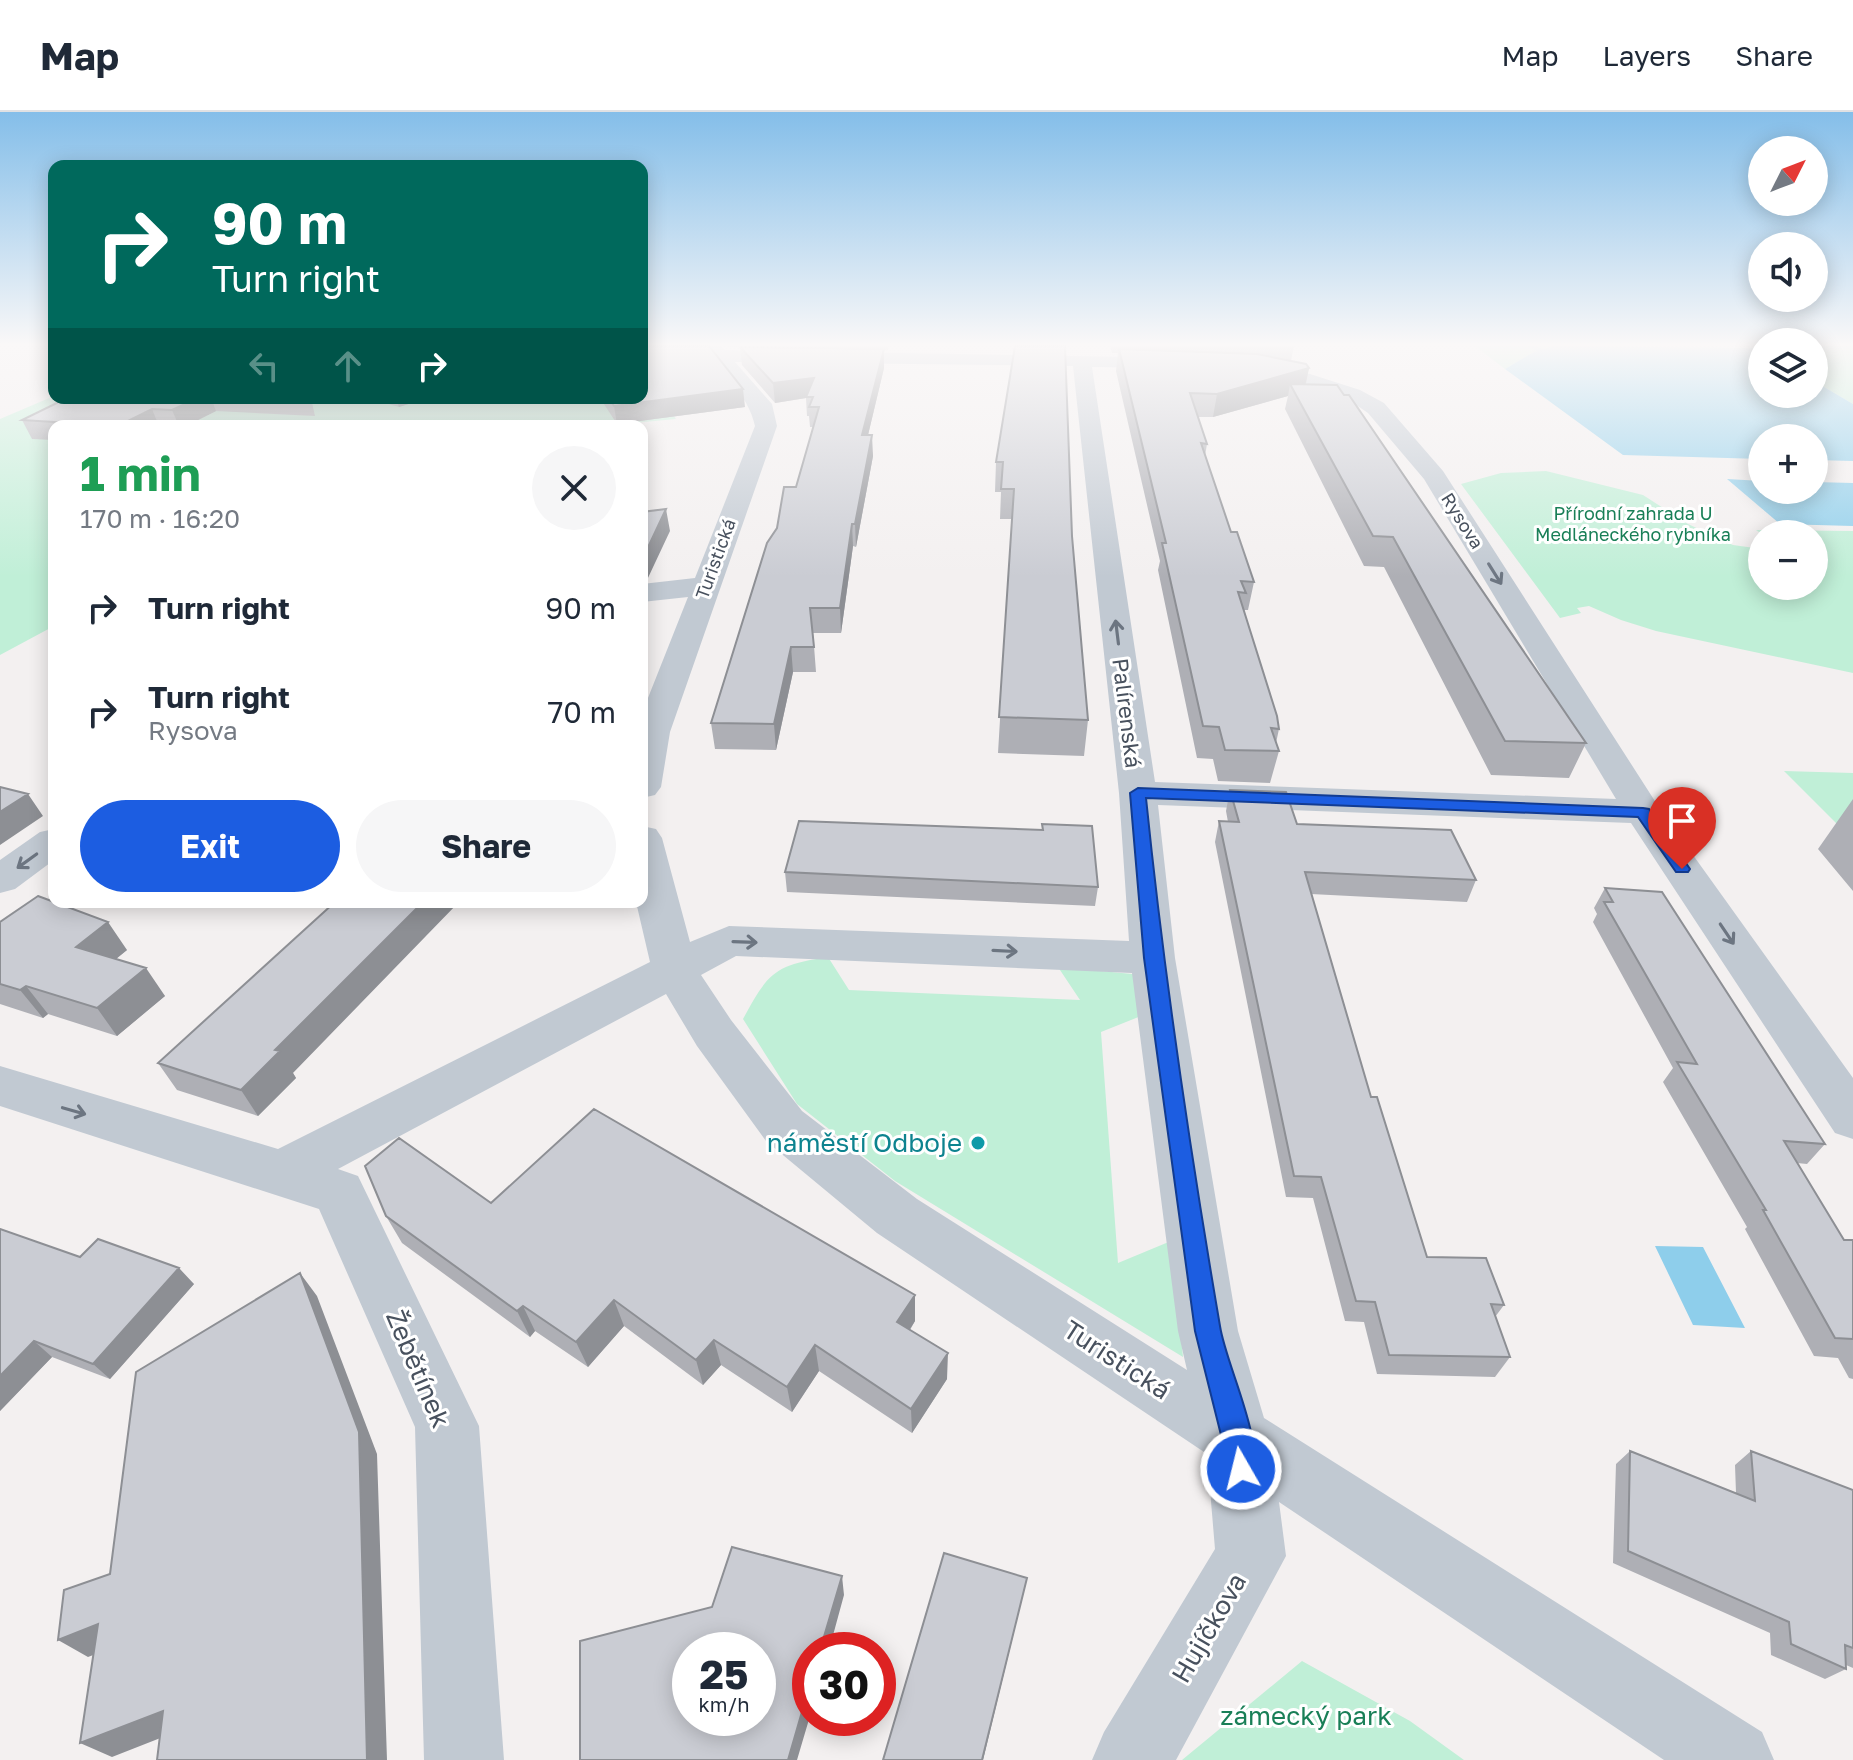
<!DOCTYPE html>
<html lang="en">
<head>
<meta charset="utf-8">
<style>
  :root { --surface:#fff; --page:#f6f6f7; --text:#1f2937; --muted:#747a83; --line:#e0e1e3; --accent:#1c5de1 }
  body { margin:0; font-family:"Golos Text",sans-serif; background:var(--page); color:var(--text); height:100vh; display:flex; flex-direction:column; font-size:30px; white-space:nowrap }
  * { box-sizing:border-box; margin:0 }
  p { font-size:26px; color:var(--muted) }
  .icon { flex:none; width:44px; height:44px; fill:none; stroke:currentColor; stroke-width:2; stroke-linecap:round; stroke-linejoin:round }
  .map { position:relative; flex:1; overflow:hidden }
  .side { position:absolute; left:48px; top:308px; width:600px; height:488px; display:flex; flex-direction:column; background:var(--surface); border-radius:16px; box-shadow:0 4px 20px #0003 }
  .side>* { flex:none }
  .hud { position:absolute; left:48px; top:48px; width:600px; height:244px; border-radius:16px; box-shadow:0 4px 20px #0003; background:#00695c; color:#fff; overflow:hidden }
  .needle { width:52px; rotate:48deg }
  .buttons { position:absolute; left:1748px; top:24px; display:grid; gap:16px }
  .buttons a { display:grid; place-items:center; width:80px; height:80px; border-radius:50%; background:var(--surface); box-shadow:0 4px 20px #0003; font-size:40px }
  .speed { position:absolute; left:672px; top:1520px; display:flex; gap:16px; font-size:40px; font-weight:700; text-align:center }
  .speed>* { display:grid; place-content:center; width:104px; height:104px; border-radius:50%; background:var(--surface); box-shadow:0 4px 20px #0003; line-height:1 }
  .speed small { font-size:20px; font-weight:400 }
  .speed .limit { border:12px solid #d22; background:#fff; color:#111 }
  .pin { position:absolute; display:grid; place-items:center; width:68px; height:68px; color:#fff; margin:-82px -34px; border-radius:50% 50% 50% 0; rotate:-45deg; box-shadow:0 0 8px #0007 }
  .pin .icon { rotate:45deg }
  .me { position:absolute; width:88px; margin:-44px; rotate:352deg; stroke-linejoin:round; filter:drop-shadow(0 0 6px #0008) }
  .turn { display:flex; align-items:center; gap:28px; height:168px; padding:0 32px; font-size:36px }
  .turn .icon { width:104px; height:104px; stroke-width:2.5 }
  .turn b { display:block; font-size:56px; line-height:68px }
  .lanes { display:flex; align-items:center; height:76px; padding:0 32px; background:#0003; justify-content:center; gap:40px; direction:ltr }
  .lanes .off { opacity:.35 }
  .round { display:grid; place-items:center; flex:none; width:84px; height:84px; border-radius:42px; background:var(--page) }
  .head { display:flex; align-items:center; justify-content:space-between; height:136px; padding:0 32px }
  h1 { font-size:48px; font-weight:700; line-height:60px; color:#1e9e55 }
  .cta { display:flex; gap:16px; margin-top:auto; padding:16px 32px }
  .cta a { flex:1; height:92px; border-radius:48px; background:var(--accent); color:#fff; font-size:32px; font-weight:700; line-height:92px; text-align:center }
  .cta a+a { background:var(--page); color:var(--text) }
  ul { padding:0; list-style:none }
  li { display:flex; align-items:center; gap:24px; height:104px; padding:0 32px }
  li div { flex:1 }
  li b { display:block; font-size:30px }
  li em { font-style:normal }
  header { display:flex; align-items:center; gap:48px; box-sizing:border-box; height:112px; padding:0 40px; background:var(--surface); border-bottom:2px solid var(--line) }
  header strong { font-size:38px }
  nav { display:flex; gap:44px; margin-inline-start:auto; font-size:28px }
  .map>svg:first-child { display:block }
  .green { fill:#c0efd7 }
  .water { fill:#8eceeb }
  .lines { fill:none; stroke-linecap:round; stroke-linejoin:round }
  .stream { fill:#8eceeb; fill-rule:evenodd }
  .minor { fill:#c1c9d2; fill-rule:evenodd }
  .wall { fill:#aeafb5 }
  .shaded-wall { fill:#8d8f94 }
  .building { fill:#caccd3; stroke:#8d8f94; stroke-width:2; fill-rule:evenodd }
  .oneway { stroke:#6c7581 }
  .route { fill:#1c5de1; stroke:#123c92; stroke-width:2 }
  .culture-dot { fill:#0f9aa8; stroke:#fff; stroke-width:3 }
  .labels { text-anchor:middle; stroke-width:6; stroke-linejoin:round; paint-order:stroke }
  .far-park-label { font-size:18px; fill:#197f57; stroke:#fff }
  .far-street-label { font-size:18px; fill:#48515e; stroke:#fff }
  .street-label { font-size:22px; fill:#48515e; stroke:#fff }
  .near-culture-label { font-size:26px; fill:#0d838f; stroke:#fff; text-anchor:end }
  .near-street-label { font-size:26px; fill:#48515e; stroke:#fff }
  .near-park-label { font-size:26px; fill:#197f57; stroke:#fff }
</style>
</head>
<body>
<header>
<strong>Map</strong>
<nav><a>Map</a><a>Layers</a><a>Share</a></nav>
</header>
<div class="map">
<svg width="1853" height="1648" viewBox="0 0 1853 1648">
  <rect width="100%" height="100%" fill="#f3f0f0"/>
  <path class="green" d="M 1475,234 L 1551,234 L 1532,241 L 1505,257 Z
    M 1814,234 L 1853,234 L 1853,292 L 1814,269 Z
    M 653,276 L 676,307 L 602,314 L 54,314 L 54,514 L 0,543 L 0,307 L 54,284 L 642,286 Z
    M 1546,359 L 1643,383 L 1688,412 L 1733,433 L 1762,437 L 1762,474 L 1814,474 L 1814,422 L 1762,422 L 1756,418 L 1853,419 L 1853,561 L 1656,519 L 1621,508 L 1589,494 L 1577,496 L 1581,501 L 1560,506 L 1461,372 L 1501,361 Z
    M 1784,659 L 1853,661 L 1853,728 Z
    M 828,845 L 849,878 L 1080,888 L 1058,855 L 1143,863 L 1146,902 L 1101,920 L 1118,1151 L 1171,1129 L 1183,1245 L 895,1069 L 797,992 L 743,907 C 768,861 774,853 828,845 Z
    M 1302,1549 L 1410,1609 L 1464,1648 L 1182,1648 Z"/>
  <path class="water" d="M 1552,234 L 1759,236 L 1762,238 L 1762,282 L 1814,282 L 1814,269 L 1853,292 L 1853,349 L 1814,348 L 1814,326 L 1762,326 L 1762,347 L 1623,343 L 1505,257 L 1532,241 Z
    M 1727,367 L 1762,369 L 1762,378 L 1814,378 L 1814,370 L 1853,371 L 1853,414 L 1780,412 Z
    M 1655,1134 L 1703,1135 L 1745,1216 L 1693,1213 Z"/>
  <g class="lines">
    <path class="stream" d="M 1527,234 L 1536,234 L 1561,247 L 1555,248 Z"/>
    <path class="minor" d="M 702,234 L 721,234 L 725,238 L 1185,246 L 1188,250 L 1185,254 L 1178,256 L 1092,255 L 1155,670 L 1616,687 L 1424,367 L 1368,301 L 1346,286 L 1299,271 L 1243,260 L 1240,256 L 1250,250 L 1310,262 L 1360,278 L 1384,291 L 1443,359 L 1660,697 L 1853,966 L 1853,1027 L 1835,1021 L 1631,711 L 1158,693 L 1175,846 L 1238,1219 L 1264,1306 L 1762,1620 L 1774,1648 L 1664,1648 L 1279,1390 L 1286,1444 L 1176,1648 L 1092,1648 L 1104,1620 L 1215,1437 L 1207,1342 L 877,1121 L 766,1029 L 697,934 L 666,882 L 338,1057 L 358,1064 L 479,1314 L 504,1648 L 424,1648 L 415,1315 L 319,1097 L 0,994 L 0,954 L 278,1037 L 650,850 L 636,790 L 642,790 L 642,714 L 656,717 L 662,726 L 690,830 L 729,814 L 1129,829 L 1119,681 L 1073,254 L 735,250 L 772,292 L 777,314 L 670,620 L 661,675 L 655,683 L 642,686 L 642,601 L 688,485 L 642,490 L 642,472 L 695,466 L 755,314 C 748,281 719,258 702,234 ZM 736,844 L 1132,861 L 1178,1219 L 1187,1258 L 917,1087 L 802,999 L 731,908 L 701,863 Z
      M 54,717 L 54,748 L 15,777 L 0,781 L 0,748 L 40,720 Z"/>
  </g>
  <path class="wall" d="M 725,234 L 889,234 L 888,238 L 884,238 L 884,256 L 868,323 L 873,344 L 856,435 L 853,434 L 841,521 L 813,521 L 816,560 L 793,560 L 776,638 L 715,637 L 711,611 L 777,416 L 796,375 L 814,315 L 810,315 L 809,304 L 807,304 L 806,286 L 775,291 L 742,253 L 740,235 Z
    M 1015,234 L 1072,424 L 1088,608 L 1084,644 L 998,641 L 1012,407 L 1000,407 L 1001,380 L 995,380 L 996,350 Z
    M 1110,234 L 1294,234 L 1291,249 L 1309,256 L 1306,272 L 1586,631 L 1569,666 L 1491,663 L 1384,455 L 1364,454 L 1285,297 L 1288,284 L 1213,305 L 1198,305 L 1207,332 L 1205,344 L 1231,420 L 1254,470 L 1248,498 L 1244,498 L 1279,617 L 1276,631 L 1279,639 L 1270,671 L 1218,669 L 1213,647 L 1197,646 L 1158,458 L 1160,449 L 1116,259 L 1118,241 L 1112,241 Z
    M 67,286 L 311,286 L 315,304 L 216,299 L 186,314 L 54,314 L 54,328 L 32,327 L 22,308 Z
    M 369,286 L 427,286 L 399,295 Z
    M 600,286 L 642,286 L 745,295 L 617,312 Z
    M 1230,678 L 1297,712 L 1476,768 L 1467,790 L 1311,782 L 1371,985 L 1427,1145 L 1504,1193 L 1495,1205 L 1510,1245 L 1495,1265 L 1377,1262 L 1364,1210 L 1345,1209 L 1313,1086 L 1286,1085 L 1215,730 L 1219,709 L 1228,710 L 1226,699 Z
    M 1853,687 L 1853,779 L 1818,737 Z
    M 785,760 L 1098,775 L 1095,794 L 787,780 Z
    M 1605,776 L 1825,1032 L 1807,1052 L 1797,1051 L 1844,1128 L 1853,1128 L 1853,1267 L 1849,1266 L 1838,1246 L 1814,1244 L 1745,1117 L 1747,1115 L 1663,970 L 1673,956 L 1593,810 L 1597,802 L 1594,796 Z
    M 0,810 L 127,838 L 116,847 L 165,884 L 117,924 L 48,902 L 43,906 L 0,892 Z
    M 158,951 L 293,961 L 296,966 L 258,1004 L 177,978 Z
    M 491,1091 L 915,1209 L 910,1218 L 947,1267 L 912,1321 L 819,1259 L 792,1300 L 721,1253 L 703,1273 L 624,1214 L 588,1255 L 535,1219 L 530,1225 L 402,1131 L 386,1104 Z
    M 0,1117 L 80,1145 L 194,1172 L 110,1267 L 52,1245 L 0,1299 Z
    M 1630,1339 L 1736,1381 L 1735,1353 L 1751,1339 L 1853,1378 L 1853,1556 L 1846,1553 L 1846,1557 L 1825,1567 L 1771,1543 L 1770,1521 L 1613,1451 L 1616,1352 Z"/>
  <path class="shaded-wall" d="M 884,237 L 884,256 L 863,344 L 862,323 Z
    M 1309,256 L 1304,279 L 1290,272 L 1288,284 L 1213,305 L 1217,282 Z
    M 814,266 L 806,286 L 775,291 L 773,271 Z
    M 743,277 L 745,295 L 617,312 L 614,294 Z
    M 198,286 L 211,286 L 216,299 L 186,314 L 179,314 L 172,298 Z
    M 396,286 L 427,286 L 399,295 Z
    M 152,297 L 159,314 L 119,314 Z
    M 872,323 L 873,344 L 856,435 L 855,412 Z
    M 666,397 L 670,419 L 647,468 L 642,470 L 642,446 Z
    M 852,412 L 853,434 L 841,521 L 840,496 Z
    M 791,535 L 793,560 L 776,638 L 774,612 Z
    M 28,682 L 43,704 L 0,733 L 0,700 Z
    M 423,790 L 459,790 L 293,961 L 296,966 L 258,1004 L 241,978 L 275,938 Z
    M 108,810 L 127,838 L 96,863 L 76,835 Z
    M 146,856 L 165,884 L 117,924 L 97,896 Z
    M 26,874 L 48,902 L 43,906 L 20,878 Z
    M 179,1156 L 194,1172 L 110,1267 L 93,1252 Z
    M 300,1161 L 317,1184 L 377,1342 L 387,1648 L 367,1648 Z
    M 915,1183 L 915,1209 L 898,1236 L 897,1210 Z
    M 614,1188 L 624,1214 L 588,1255 L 576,1230 Z
    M 523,1194 L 535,1219 L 530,1225 L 517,1199 Z
    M 714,1228 L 721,1253 L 703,1273 L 696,1248 Z
    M 34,1229 L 52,1245 L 0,1299 L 0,1264 Z
    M 815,1233 L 819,1259 L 792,1300 L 787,1275 Z
    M 948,1241 L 947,1267 L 912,1321 L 911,1297 Z
    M 842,1464 L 844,1483 L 829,1538 L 820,1538 Z
    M 1027,1466 L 983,1648 L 982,1648 Z
    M 98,1512 L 127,1530 L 88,1545 L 58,1528 Z
    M 810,1572 L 810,1604 L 797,1648 L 788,1648 Z
    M 163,1599 L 191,1614 L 112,1645 L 80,1631 Z"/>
  <path class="building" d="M 642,234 L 709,234 L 743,277 L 614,294 L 609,286 L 642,286 Z
    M 1015,234 L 1065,234 L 1072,424 L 1088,608 L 999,605 L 1014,377 L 1001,377 L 1003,350 L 996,350 Z
    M 740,235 L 884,237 L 862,323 L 872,323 L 855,412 L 852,412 L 840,496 L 810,496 L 814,535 L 791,535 L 774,612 L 711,611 L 767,431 L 777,416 L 784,375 L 796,375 L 819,295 L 809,295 L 813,285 L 806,285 L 814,266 L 773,271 Z
    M 1119,237 L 1257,242 L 1306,252 L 1309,256 L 1217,282 L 1190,281 L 1207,332 L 1201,331 L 1231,420 L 1237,420 L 1254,470 L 1241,469 L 1246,481 L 1238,480 L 1277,604 L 1279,617 L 1271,616 L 1279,639 L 1225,638 L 1219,615 L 1203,614 L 1162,431 L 1166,431 Z
    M 1290,272 L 1337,273 L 1344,283 L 1349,283 L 1586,631 L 1505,629 L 1393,425 L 1373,424 Z
    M 67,286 L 198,286 L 172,298 L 152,297 L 118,314 L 22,308 Z
    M 666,397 L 643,446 L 642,446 L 642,400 Z
    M 0,675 L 28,682 L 0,700 Z
    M 1230,678 L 1286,680 L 1297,712 L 1451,718 L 1476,768 L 1305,760 L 1371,985 L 1377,985 L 1427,1145 L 1486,1146 L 1504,1193 L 1491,1192 L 1510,1245 L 1389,1243 L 1375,1190 L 1356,1189 L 1321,1065 L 1294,1064 L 1219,709 L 1239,710 Z
    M 799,709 L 1043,718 L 1042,712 L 1092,714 L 1098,775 L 785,760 Z
    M 1605,776 L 1662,780 L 1825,1032 L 1784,1029 L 1844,1128 L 1853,1128 L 1853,1227 L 1835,1226 L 1763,1098 L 1766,1098 L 1677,950 L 1697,952 L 1604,790 L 1613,790 Z
    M 38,784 L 108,810 L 76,835 L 146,856 L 97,896 L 26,874 L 20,878 L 0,872 L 0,810 Z
    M 335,790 L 423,790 L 275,938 L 280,939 L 241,978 L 158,951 Z
    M 594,997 L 915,1183 L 897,1210 L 948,1241 L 911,1297 L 815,1233 L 787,1275 L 714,1228 L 696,1248 L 614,1188 L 576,1230 L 523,1194 L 517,1199 L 386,1104 L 365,1054 L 399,1026 L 491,1091 Z
    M 0,1117 L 80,1145 L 98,1127 L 179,1156 L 93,1252 L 34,1229 L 0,1264 Z
    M 300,1161 L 359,1320 L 367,1648 L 157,1648 L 163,1599 L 80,1631 L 98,1512 L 58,1528 L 64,1478 L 110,1462 L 136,1260 Z
    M 1630,1339 L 1755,1389 L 1751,1339 L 1853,1378 L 1853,1536 L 1845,1533 L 1846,1557 L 1791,1532 L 1789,1510 L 1628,1439 Z
    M 732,1435 L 842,1464 L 820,1538 L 810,1538 L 810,1572 L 788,1648 L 580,1648 L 580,1529 L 712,1495 ZM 690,1538 L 758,1538 L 758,1606 L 690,1606 Z
    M 944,1441 L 1027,1466 L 982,1648 L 883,1648 Z"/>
  <defs><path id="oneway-shaft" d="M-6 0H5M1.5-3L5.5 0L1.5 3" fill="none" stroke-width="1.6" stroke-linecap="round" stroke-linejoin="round" transform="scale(2)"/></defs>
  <g class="oneway">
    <use href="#oneway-shaft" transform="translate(1495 462) rotate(58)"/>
    <use href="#oneway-shaft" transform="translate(1117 520) rotate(-97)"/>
    <use href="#oneway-shaft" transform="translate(27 749) rotate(144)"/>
    <use href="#oneway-shaft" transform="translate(1727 822) rotate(56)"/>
    <use href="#oneway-shaft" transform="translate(745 830) rotate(2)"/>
    <use href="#oneway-shaft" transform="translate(1005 839) rotate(3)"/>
    <use href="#oneway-shaft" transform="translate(74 999) rotate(16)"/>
  </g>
  <linearGradient id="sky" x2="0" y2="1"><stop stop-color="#84bee9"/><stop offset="0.5" stop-color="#faf8f8"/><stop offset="1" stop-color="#faf8f8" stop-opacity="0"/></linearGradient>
  <rect width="1853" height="465" fill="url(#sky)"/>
  <path class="route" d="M 1138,676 L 1643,696 L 1649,697 L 1690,757 L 1688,760 L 1676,760 L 1638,705 L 1146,686 C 1164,863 1190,1039 1220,1214 C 1226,1254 1266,1330 1251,1367 L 1241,1371 L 1232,1367 L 1195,1219 L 1144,846 L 1130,681 Z"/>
  <circle class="culture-dot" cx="978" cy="1031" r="8"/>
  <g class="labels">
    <g class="far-park-label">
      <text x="1633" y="408">Přírodní zahrada U<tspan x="1633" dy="21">Medláneckého rybníka</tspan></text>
    </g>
    <g class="far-street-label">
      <text transform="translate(1462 409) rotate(58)" y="6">Rysova</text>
      <text transform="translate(716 447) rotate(-70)" y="6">Turistická</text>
    </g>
    <g class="street-label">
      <text transform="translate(1127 601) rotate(83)" y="8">Palírenská</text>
    </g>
    <g class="near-culture-label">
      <text x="962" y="1040">náměstí Odboje</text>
    </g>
    <g class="near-street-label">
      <text transform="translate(1117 1248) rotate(33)" y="9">Turistická</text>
      <text transform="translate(418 1257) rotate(67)" y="9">Žebětínek</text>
      <text transform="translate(1209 1516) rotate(-60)" y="9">Hujíčkova</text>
    </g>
    <g class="near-park-label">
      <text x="1306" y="1613">zámecký park</text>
    </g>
  </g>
</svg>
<div class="buttons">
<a><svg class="needle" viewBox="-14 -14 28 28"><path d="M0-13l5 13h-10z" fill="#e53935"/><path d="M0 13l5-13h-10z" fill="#747a83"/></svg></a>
<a><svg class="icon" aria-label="sound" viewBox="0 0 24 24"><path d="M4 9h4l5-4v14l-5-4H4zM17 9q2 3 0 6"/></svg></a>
<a><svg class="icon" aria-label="layers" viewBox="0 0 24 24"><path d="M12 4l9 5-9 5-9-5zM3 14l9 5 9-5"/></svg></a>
<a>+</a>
<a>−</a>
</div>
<div class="speed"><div>25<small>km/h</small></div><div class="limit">30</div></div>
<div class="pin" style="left:1682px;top:757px;background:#d93025"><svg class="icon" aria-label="arrive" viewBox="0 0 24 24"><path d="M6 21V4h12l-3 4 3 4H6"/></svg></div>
<svg class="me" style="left:1241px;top:1357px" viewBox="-20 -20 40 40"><circle r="17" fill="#1c5de1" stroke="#fff" stroke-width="3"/><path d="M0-11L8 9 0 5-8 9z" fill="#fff"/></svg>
<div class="hud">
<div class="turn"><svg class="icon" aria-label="right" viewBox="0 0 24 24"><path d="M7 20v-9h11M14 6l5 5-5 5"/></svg><div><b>90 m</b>Turn right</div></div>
<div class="lanes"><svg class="icon off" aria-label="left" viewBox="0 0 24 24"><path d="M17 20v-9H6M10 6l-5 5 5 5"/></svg><svg class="icon off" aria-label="ahead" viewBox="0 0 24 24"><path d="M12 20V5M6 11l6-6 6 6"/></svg><svg class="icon" aria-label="right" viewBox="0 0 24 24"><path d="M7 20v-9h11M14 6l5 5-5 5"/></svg></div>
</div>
<section class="side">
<div class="head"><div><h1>1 min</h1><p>170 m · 16:20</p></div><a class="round"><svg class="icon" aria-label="close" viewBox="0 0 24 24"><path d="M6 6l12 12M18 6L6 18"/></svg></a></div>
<ul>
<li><svg class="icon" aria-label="right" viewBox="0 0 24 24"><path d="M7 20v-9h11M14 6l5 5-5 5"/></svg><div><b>Turn right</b></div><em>90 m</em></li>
<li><svg class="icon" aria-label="right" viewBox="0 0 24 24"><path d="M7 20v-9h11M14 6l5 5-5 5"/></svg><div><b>Turn right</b><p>Rysova</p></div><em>70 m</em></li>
</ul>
<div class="cta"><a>Exit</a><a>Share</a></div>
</section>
</div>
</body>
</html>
